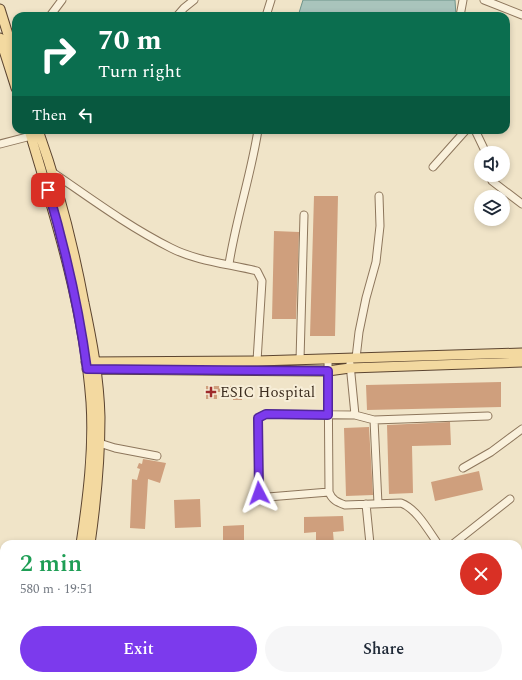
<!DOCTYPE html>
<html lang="en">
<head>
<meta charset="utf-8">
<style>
  :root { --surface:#fff; --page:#f6f6f7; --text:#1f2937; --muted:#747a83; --accent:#7c3aed }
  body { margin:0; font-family:Spectral,serif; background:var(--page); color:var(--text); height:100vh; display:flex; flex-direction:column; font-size:15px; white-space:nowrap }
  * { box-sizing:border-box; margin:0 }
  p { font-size:13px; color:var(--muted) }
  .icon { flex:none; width:22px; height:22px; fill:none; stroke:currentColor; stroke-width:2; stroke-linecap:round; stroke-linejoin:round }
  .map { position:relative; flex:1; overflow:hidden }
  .sheet { position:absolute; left:0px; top:540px; width:522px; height:140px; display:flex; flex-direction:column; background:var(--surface); border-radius:12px 12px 0 0; box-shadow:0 2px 6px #0003 }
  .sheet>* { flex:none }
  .hud { position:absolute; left:12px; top:12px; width:498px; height:122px; border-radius:12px; box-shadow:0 2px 6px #0003; background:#0b6e4f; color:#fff; overflow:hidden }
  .buttons { position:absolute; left:474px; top:146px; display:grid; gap:8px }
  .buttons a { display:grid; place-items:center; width:36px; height:36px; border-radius:50%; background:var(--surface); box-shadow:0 2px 6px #0003; font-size:20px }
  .pin { position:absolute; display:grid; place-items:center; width:34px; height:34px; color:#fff; margin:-17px; border-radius:8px; box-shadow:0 2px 6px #0006 }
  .me { position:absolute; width:44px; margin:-22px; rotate:356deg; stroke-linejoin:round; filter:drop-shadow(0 0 3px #0008) }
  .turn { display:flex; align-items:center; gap:14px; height:84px; padding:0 20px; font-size:18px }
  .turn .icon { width:52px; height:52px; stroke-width:2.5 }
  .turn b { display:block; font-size:28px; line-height:34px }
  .then { display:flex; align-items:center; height:38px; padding:0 20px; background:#0003; gap:8px; font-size:15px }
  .round { display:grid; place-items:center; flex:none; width:42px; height:42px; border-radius:21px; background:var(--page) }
  .head { display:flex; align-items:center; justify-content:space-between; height:68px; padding:0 20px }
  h1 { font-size:24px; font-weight:600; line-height:30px; color:#1e9e55 }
  .action { display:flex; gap:8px; margin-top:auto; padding:8px 20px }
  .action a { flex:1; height:46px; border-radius:24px; background:var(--accent); color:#fff; font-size:16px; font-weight:600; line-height:46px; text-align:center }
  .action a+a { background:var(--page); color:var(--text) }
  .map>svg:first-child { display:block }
  .water { fill:#a9c4bc; stroke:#6f938a }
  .building { fill:#cf9f7d }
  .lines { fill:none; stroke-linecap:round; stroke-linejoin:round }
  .minor-casing { stroke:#8d765c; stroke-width:9 }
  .major-casing { stroke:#5b4430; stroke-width:11 }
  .minor { stroke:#faf1dc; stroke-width:7 }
  .major { stroke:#f3d9a0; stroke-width:9 }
  .route-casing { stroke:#51269a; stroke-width:10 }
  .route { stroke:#7c3aed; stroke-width:7 }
  .poi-dot { fill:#9e2a2b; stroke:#f7eed8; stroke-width:1.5 }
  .labels { text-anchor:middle; stroke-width:4; stroke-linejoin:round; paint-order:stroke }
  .poi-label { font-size:15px; fill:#3d2e20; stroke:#f7eed8; text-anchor:start }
</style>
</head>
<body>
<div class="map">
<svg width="522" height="680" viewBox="0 0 522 680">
  <rect width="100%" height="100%" fill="#f0e4c8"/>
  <path class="water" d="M 303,0 L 455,0 L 456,16 L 298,16 Z"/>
  <path class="building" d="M 314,196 L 338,196 L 335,336 L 310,336 Z
    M 274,231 L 299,232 L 296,319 L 272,319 Z
    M 501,382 L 501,407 L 367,410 L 366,385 Z
    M 206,386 L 242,386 L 242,400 L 233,400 L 233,392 L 217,392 L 217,399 L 206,399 Z
    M 450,422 L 451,445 L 412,446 L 413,493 L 389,494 L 387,425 Z
    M 369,427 L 373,495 L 346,496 L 344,428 Z
    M 143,459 L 166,463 L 160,483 L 148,479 L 145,529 L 130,528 L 132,479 L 137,480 L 140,469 L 137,468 L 139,463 L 142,464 Z
    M 479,471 L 483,490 L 435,501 L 431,482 Z
    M 200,499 L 201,527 L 175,528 L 174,500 Z
    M 343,516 L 344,531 L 333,532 L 334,544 L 316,544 L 316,532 L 304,533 L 304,517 Z
    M 244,525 L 244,544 L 223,544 L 223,526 Z"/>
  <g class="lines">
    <g class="minor-casing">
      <path id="minor" d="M 484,0 L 522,15
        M 50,16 L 62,0
        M 177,16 L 184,8 L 194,0
        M 266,16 L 271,0
        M 460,16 L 463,0
        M 475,130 L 486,153
        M 0,144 L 31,136
        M 433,167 L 466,130
        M 52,172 C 90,198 129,227 171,248 C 196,261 229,264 257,271 L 262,281 L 257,361
        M 490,175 L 492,181 L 522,204
        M 229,264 C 236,219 251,175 258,130
        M 356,358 L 359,332 L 366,298 L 376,262 L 380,226 L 379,196
        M 328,359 L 329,492 L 268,497 L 259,493 L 258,418 L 266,414 L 355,415
        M 300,360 L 304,215
        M 350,364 L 355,415 L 374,420 L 378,504
        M 374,420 L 488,416
        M 96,442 L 115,448 L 157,456
        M 463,468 L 491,452 L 522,429
        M 329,492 C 332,500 337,502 345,505 L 401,503 C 417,509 428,530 438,544
        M 366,504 L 370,544
        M 453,544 L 510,499
        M 0,559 L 4,561
        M 0,567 L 4,569
        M 518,617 L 522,619
        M 0,671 L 4,666
        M 337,676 L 344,680
        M 466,676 L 467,680
        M 232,680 L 237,676
        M 299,680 L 301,676"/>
    </g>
    <g class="major-casing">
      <path id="major" d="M 0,9 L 16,60
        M 0,38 L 16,88
        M 29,130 C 56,219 84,309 91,402 C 94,449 88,497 81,544
        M 38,130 C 58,186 73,244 84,303 C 92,341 99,378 100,417 C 100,460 96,502 90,544
        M 86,362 L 257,361 L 522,353
        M 87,369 L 328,371 L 350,368 L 522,362
        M 97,676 L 98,680
        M 108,676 L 110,680"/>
    </g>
    <use href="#minor" class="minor"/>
    <use href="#major" class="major"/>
  </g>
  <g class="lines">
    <g class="route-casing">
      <path id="route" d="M 48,190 C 65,248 79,308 87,369 L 328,371 L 328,415 L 266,414 L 258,418 L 259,493"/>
    </g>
    <use href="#route" class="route"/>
  </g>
  <path class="poi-dot" d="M209 386h4v4h4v4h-4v4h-4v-4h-4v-4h4z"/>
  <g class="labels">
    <g class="poi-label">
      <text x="220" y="397">ESIC Hospital</text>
    </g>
  </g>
</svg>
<div class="buttons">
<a><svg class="icon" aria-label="sound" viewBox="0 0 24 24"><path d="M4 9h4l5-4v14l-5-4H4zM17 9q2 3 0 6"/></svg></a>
<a><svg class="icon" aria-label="layers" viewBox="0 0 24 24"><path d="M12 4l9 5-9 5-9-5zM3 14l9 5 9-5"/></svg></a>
</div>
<div class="pin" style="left:48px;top:190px;background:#d93025"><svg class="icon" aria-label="arrive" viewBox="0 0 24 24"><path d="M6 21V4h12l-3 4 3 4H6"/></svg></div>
<svg class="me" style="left:259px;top:493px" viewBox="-20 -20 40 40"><path d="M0-17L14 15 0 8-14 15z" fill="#7c3aed" stroke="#fff" stroke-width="4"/></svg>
<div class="hud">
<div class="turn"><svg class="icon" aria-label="right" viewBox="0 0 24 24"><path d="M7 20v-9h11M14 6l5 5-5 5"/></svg><div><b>70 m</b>Turn right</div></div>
<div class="then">Then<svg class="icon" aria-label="left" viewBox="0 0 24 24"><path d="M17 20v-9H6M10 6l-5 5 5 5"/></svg></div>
</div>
<section class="sheet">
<div class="head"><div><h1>2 min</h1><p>580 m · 19:51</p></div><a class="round" style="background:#d93025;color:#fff"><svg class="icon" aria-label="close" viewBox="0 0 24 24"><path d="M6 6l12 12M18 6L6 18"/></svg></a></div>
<div class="action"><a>Exit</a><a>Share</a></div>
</section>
</div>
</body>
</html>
